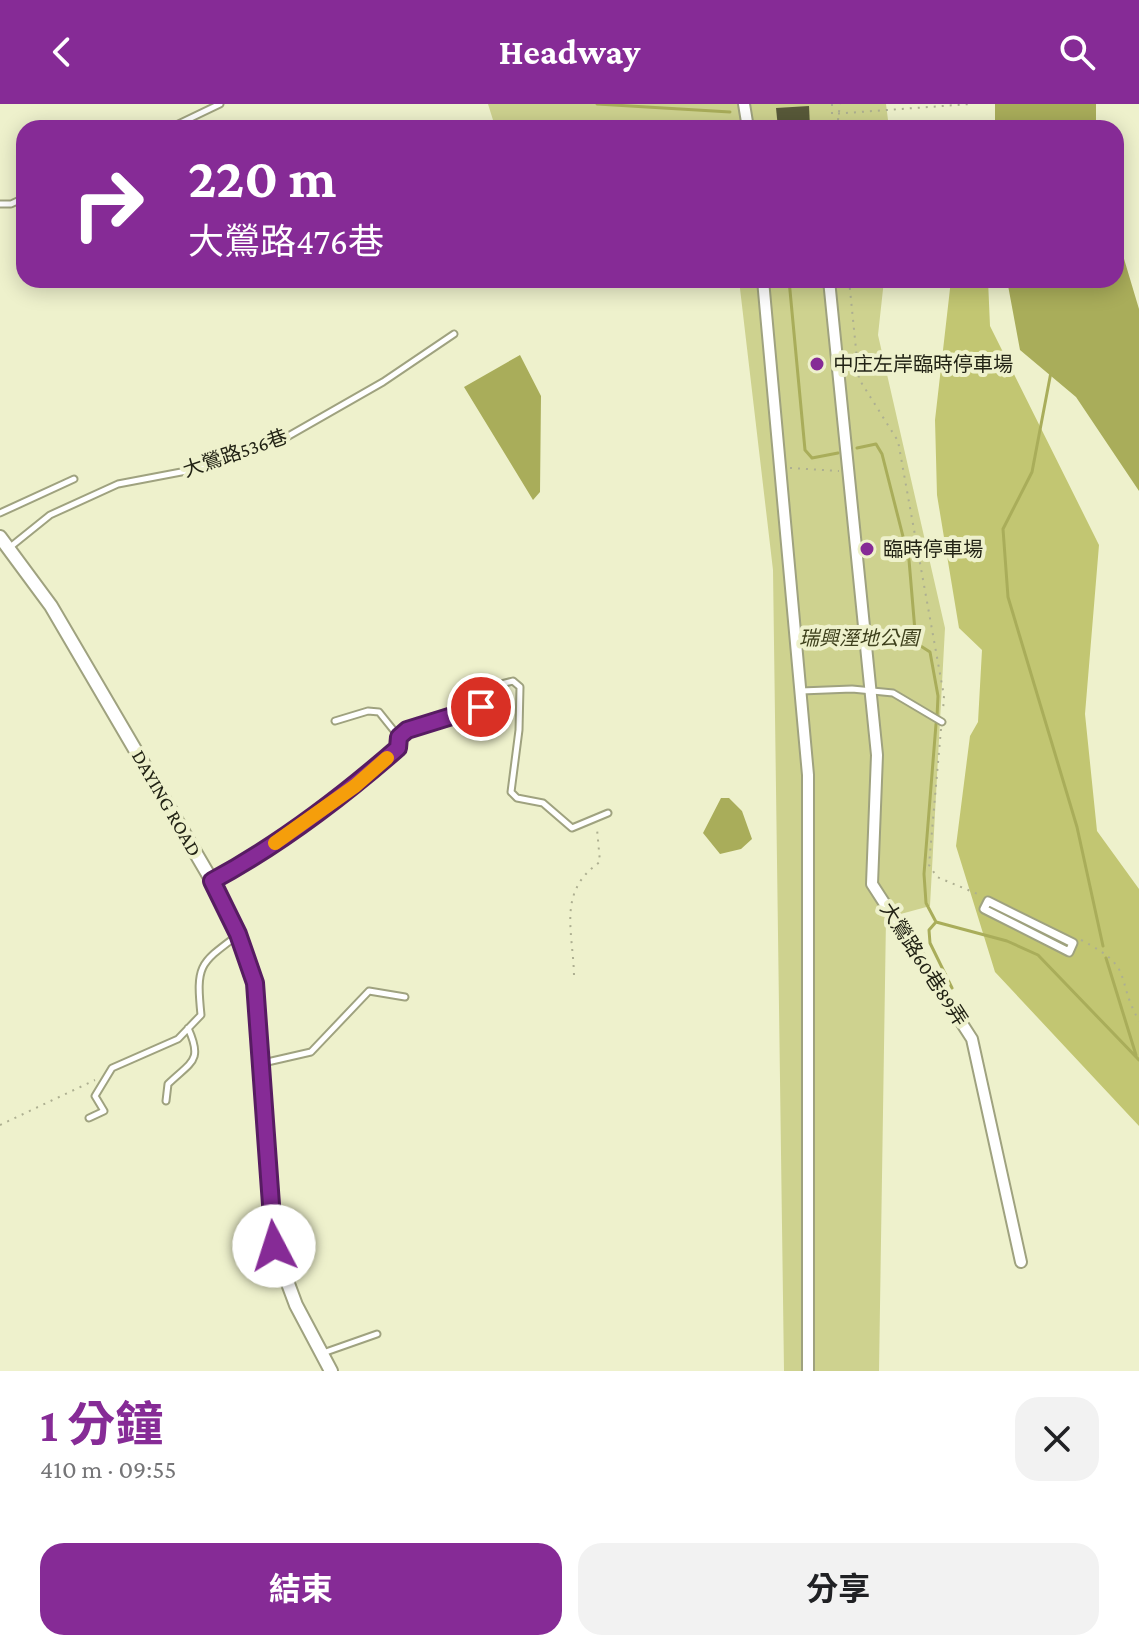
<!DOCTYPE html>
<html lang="zh-TW">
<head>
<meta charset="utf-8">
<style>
  :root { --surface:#fff; --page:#f2f2f2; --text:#202124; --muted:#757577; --accent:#862b96 }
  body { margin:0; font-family:"Crimson Pro","Noto Sans TC",serif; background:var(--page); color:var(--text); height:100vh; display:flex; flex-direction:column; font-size:30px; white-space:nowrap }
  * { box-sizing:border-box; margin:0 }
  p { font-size:26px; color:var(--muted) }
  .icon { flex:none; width:44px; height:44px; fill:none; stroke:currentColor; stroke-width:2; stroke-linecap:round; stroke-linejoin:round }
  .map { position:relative; height:1267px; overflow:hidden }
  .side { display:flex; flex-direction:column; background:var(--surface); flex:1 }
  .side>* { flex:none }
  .hud { position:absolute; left:16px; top:16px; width:1108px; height:168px; border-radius:24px; box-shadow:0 4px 20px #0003; background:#862b96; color:#fff; overflow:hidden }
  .pin { position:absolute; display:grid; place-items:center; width:68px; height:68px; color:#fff; margin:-34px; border:4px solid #fff; border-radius:50%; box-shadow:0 2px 8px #0007 }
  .me { position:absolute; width:88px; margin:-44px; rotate:355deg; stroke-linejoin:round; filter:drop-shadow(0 0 6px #0008) }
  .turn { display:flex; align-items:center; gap:28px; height:168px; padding:0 40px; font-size:36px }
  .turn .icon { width:104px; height:104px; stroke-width:2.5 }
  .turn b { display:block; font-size:56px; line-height:68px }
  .round { display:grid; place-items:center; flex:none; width:84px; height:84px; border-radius:24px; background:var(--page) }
  .summary { display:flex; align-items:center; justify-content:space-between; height:136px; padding:0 40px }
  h1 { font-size:48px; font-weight:700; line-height:60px; color:var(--accent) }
  .button { display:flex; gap:16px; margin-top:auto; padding:16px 40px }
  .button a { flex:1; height:92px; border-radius:24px; background:var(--accent); color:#fff; font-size:32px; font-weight:700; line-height:92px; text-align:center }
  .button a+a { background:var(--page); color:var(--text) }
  header { display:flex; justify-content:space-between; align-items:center; height:104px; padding:0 40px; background:var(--accent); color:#fff; font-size:36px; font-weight:700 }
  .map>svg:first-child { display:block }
  .green { fill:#ced28f }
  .forest { fill:#c2c672 }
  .water { fill:#a9ad5a }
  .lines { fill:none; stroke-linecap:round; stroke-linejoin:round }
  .stream { stroke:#a9ad5a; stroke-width:3 }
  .building { fill:#585939 }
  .service-casing { stroke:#9fa27f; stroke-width:9 }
  .pedestrian-casing { stroke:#9fa27f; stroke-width:11 }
  .minor-casing { stroke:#9fa27f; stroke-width:14 }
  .tertiary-casing { stroke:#9fa27f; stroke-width:16 }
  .path { stroke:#adaf91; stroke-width:2; stroke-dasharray:2 6; stroke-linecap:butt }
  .service { stroke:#fff; stroke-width:5 }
  .pedestrian { stroke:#fff; stroke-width:7 }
  .minor { stroke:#fff; stroke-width:10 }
  .tertiary { stroke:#fff; stroke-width:12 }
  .route-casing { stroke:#571c62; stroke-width:20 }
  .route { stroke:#862b96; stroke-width:14 }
  .slow { stroke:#f59e0b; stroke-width:14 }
  .poi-dot { fill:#862b96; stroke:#eef1cc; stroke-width:3 }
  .labels { text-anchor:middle; stroke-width:8; stroke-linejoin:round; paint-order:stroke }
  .poi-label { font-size:20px; fill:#222315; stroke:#eef1cc; text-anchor:start }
  .street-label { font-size:20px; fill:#222315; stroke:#eef1cc }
  .park-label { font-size:20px; font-style:italic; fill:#3e401c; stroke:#eef1cc }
</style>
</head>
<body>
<header><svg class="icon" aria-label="back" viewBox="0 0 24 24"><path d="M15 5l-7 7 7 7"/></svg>Headway<svg class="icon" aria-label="search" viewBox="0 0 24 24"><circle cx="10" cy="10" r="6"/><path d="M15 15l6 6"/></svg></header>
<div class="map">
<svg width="1139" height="1267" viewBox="0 0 1139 1267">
  <rect width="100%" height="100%" fill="#eef1cc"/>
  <path class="green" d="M 488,0 L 886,0 L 889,24 L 589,24 L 493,16 Z
    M 739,176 L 884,176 L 878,231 L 945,524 L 930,802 L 886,814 L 879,1267 L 784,1267 L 773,466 Z"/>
  <path class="forest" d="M 951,176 L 988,176 L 990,222 L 1099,441 L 1085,610 L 1097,727 L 1139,785 L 1139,1022 L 995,868 L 956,742 L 970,632 L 978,618 L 982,546 L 959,524 L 937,391 L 935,316 Z"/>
  <path class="water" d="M 995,0 L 1096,0 L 1096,24 L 995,24 Z
    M 1116,128 L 1139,205 L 1139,387 L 1076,293 L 1020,246 L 1007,176 L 1116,176 Z
    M 520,251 L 541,292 L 540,388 L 533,396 L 464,283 Z
    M 721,694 L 729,694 L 742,707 L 752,735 L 741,745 L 720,750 L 703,729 Z"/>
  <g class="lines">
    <path class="stream" d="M 597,0 L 730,8
      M 862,21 L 862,24
      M 789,176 L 805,346 L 812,354 L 838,349
      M 1051,268 L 1032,368 L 1003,425 L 1008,493 L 1077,723 L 1103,842
      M 857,344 L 876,340 L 882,350 L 909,456 L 916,539 L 930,548 L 938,592 L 937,613
      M 936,620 L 924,770 L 926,799 L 936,818 L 1007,837 L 1038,851 L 1139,956
      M 936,818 L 929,826 L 930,839 L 952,884
      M 1106,854 L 1136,951"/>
  </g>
  <path class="building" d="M 809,2 L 810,23 L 778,24 L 776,4 Z"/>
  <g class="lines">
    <g class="service-casing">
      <path id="service" d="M 170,24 L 220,0
        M 0,100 L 11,100 L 24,94
        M 0,409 L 74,375
        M 9,444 L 50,411 L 118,380 L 197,365 L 285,334 L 383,278 L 454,230
        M 801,587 L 852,585 L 893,589 L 942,618
        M 335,617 L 368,607 L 379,608 L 399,633
        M 213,776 L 256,753 L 355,682 L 398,644 L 399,633 L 407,626 L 481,603 L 485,584 L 513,577 L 520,583 L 519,626 L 511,688 L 517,694 L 543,699 L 572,724 L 608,709
        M 263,959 L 311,948 L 369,887 L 405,893
        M 166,997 L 168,980 C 192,957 203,957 188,924
        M 89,1014 L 104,1007 L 95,992 L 112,964 L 178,935 L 201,911 C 196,861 199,860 238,831
        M 323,1249 L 377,1230"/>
    </g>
    <g class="pedestrian-casing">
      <path id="pedestrian" d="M 988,797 L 1073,839 L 1069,848 L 984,805 Z"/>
    </g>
    <g class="minor-casing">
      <path id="minor" d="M 744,0 L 748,24
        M 763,176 L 808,671 L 808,1267
        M 829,176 L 877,651 L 872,780 L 972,935 L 1021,1158"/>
    </g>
    <g class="tertiary-casing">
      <path id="tertiary" d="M 0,433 L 51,502 L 212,777 L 238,830 L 255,879 L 274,1142 L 296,1201 L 331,1267"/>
    </g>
    <path class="path" d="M 832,0 L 832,10 L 970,0
      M 837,24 L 840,0
      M 849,176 L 859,275 L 898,337 L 944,592 L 943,607
      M 790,364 L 839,367
      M 941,625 L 929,761 L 937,773 L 980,791
      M 1081,836 C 1136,864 1114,872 1139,917
      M 574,871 C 573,827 557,787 600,758 L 597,725
      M 0,1021 L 95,976"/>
    <use href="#service" class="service"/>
    <use href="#pedestrian" class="pedestrian"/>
    <use href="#minor" class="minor"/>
    <use href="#tertiary" class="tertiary"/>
  </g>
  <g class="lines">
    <g class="route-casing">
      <path id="route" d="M 274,1142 L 255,879 L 238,830 L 212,777 C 277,742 343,692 398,644 L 399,633 L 407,626 L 481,603"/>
    </g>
    <use href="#route" class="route"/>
    <path class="slow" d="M 275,739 L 355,682 L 387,654"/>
  </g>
  <g class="poi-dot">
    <circle cx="817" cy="260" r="8"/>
    <circle cx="867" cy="445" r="8"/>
  </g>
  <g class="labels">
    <g class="poi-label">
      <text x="833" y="267">中庄左岸臨時停車場</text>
      <text x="883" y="452">臨時停車場</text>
    </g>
    <g class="street-label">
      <text transform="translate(235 349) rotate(-19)" y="7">大鶯路536巷</text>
      <text transform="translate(167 699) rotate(60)" y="7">DAYING ROAD</text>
      <text transform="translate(924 860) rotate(57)" y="7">大鶯路60巷89弄</text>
    </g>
    <g class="park-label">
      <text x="859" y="541">瑞興溼地公園</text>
    </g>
  </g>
</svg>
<div class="pin" style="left:481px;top:603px;background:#d93025"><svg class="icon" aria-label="arrive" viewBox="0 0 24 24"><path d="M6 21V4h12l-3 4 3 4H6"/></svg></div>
<svg class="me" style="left:274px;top:1142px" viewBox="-20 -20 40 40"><circle r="19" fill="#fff"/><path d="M0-13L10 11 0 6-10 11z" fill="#862b96"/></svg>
<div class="hud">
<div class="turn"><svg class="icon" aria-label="right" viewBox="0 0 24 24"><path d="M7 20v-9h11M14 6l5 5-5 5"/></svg><div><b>220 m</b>大鶯路476巷</div></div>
</div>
</div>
<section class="side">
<div class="summary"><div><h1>1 分鐘</h1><p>410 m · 09:55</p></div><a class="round"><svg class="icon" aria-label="close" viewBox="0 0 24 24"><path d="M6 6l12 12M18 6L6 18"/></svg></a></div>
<div class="button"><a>結束</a><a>分享</a></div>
</section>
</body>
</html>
